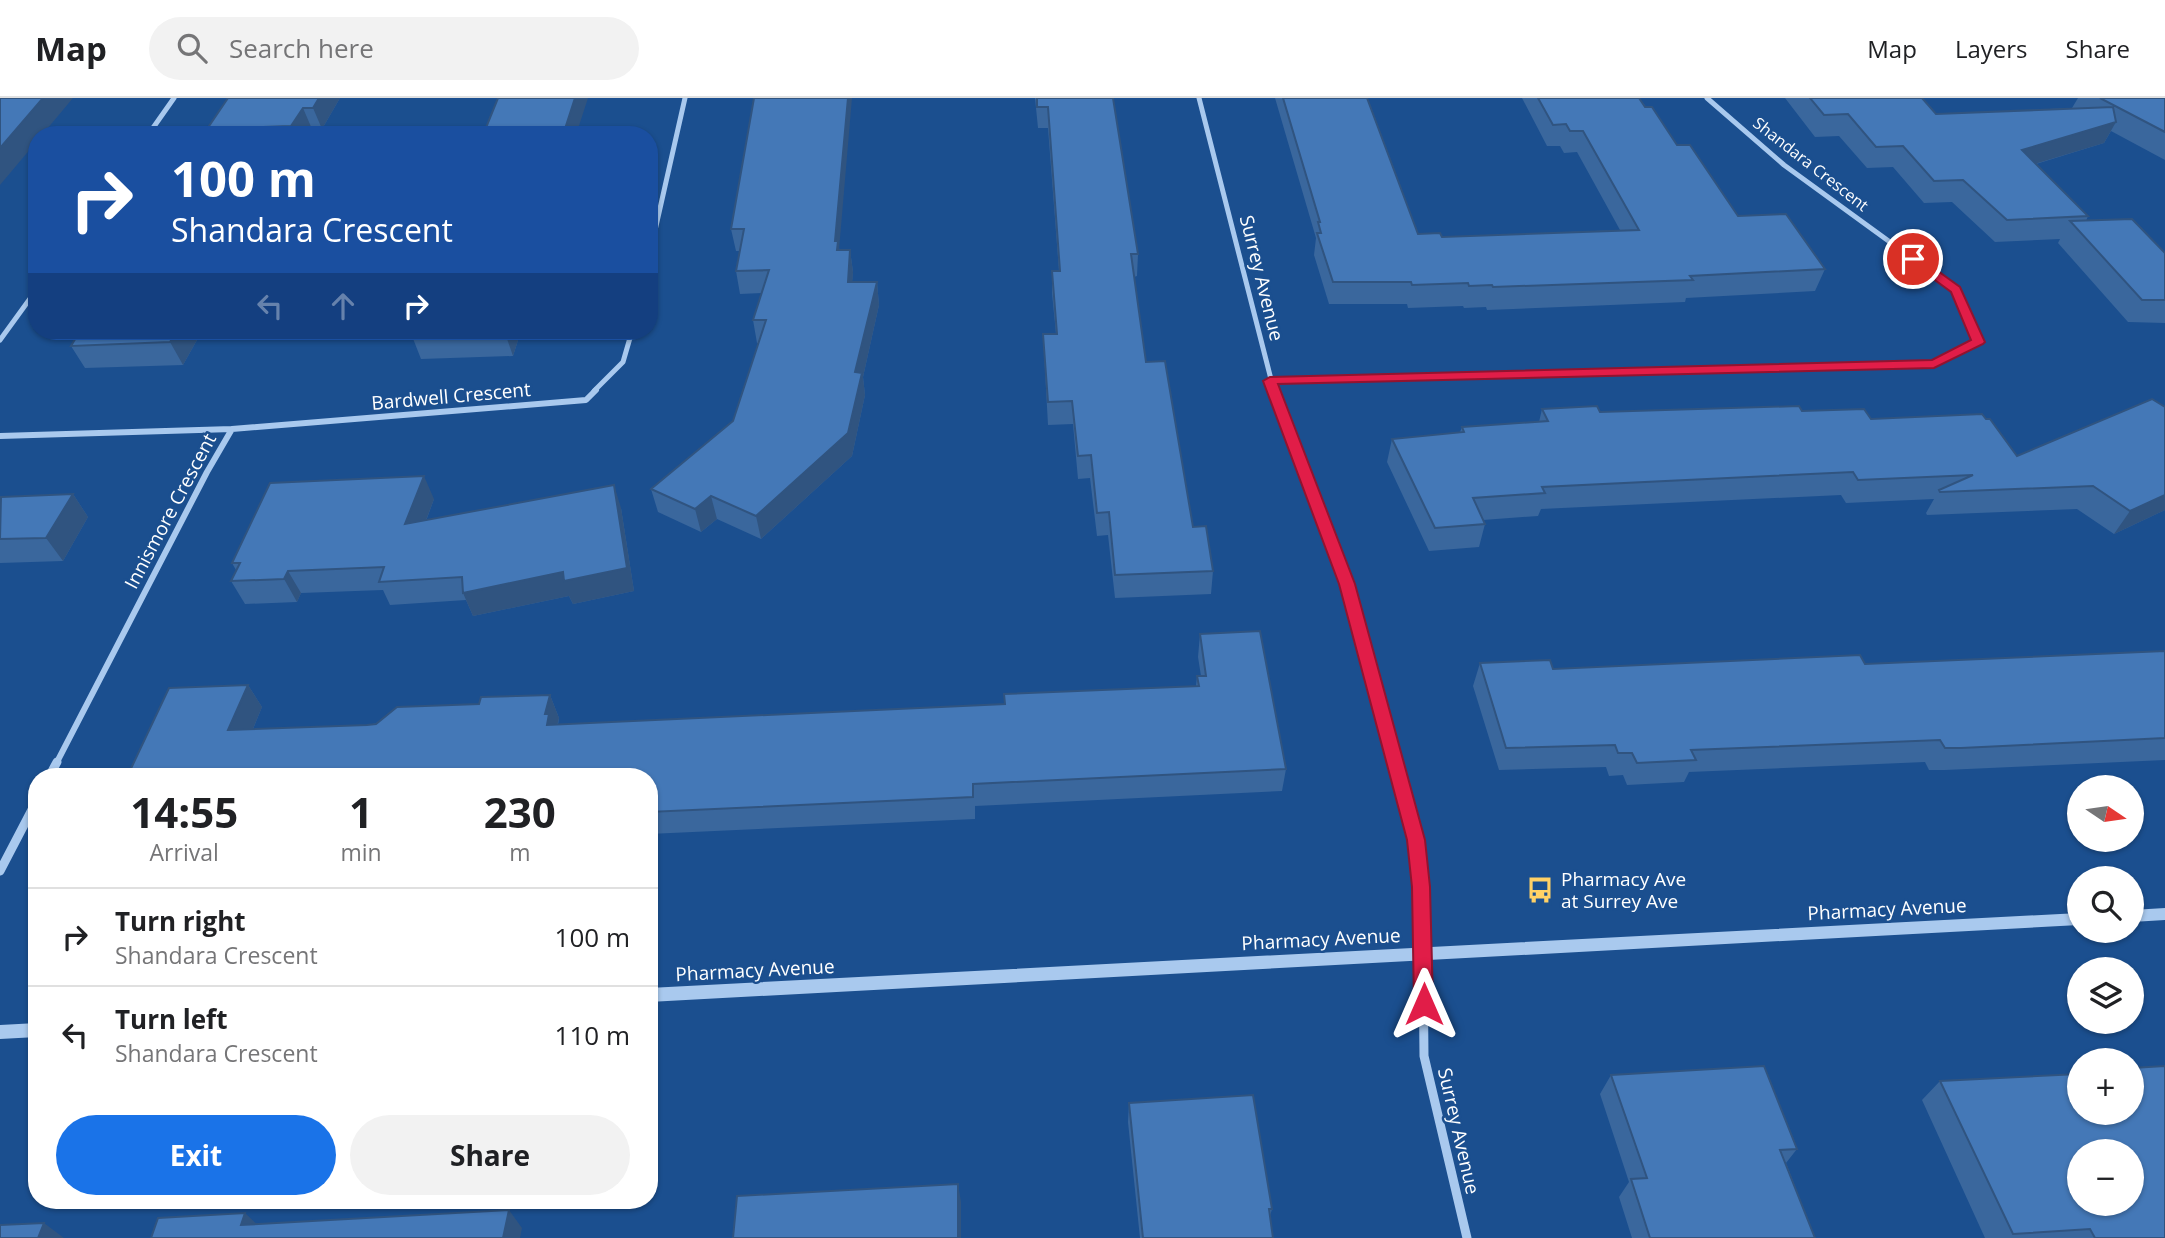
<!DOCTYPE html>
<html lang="en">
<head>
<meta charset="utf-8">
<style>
  :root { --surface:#fff; --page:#f2f2f2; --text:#202124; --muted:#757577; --line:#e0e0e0; --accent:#1a73e8 }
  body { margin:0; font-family:"Open Sans",sans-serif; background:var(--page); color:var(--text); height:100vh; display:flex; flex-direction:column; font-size:26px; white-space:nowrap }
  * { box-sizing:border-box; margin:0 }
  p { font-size:23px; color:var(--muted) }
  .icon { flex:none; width:38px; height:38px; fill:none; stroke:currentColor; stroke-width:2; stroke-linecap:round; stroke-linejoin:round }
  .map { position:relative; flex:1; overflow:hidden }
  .sheet { position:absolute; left:28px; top:670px; width:630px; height:441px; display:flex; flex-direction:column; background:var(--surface); border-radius:28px; box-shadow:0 2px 5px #0004 }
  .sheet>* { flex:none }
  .hud { position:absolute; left:28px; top:28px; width:630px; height:214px; border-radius:28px; box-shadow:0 2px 5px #0004; background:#1a4fa0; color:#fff; overflow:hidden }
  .needle { width:46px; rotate:103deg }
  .buttons { position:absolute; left:2067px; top:677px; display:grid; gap:14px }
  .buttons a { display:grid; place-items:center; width:77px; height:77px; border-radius:50%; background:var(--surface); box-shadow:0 2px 5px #0004; font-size:35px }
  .pin { position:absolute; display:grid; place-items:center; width:60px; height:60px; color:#fff; margin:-30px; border:4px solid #fff; border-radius:50%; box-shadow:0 2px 7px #0007 }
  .me { position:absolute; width:77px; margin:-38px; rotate:0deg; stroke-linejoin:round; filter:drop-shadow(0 0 5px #0008) }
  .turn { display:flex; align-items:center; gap:24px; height:147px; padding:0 28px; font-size:32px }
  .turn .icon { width:91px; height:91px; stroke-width:2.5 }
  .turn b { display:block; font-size:49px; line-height:60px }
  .lanes { display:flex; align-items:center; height:66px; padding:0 28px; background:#0003; justify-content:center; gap:35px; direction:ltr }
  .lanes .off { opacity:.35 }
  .eta { display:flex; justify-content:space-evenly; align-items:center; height:119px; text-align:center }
  .eta b { font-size:42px; font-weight:700; line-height:49px }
  .action { display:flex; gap:14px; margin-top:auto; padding:14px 28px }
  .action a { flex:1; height:80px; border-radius:42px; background:var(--accent); color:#fff; font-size:28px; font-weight:700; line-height:80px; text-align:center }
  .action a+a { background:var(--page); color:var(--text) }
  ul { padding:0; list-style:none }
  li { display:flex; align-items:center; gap:21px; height:98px; padding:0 28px; border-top:2px solid var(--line) }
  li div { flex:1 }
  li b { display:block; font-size:26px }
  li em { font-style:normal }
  header { display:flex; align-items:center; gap:42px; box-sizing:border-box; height:98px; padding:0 35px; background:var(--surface); border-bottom:2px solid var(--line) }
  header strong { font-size:33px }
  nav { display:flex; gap:38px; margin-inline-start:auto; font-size:24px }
  .search { width:490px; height:63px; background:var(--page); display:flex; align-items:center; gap:18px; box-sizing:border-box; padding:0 24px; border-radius:38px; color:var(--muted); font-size:26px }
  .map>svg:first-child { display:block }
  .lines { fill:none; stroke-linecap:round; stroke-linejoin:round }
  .minor-far2 { stroke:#a9c9ee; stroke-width:5 }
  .minor-far1 { stroke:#a9c9ee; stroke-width:6 }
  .minor { stroke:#a9c9ee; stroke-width:9 }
  .tertiary { fill:#a9c9ee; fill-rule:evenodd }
  .wall { fill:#3a679d }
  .shaded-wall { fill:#305480 }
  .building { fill:#4478b7; stroke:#305480; stroke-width:2; fill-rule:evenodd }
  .route { fill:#e11d48; stroke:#92132f; stroke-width:2 }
  .labels { text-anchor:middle; stroke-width:5; stroke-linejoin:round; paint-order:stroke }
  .far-street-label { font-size:16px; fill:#fff; stroke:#1b4f8f }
  .street-label { font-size:19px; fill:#fff; stroke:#1b4f8f }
  .poi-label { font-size:19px; fill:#fff; stroke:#1b4f8f; text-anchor:start }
</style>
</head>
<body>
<header>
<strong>Map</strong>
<div class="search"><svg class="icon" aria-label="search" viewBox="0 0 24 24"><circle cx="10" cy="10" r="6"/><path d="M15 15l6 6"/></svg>Search here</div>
<nav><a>Map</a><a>Layers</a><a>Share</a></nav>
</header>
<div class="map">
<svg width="2165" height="1140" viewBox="0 0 2165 1140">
  <rect width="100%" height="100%" fill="#1b4f8f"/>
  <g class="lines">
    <path class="minor-far2" d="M 1199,0 L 1274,293
      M 148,37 L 174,0
      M 649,159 L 685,0
      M 0,242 L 37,191
      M 1270,283 L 1934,266 L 1978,244 L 1956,192 L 1784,67 L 1707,0
      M 594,293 L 623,264 L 632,233"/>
    <path class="minor-far1" d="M 1273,292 L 1347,486 L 1396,666
      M 232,331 L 586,302 L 596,292
      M 0,338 L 232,331 L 207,374 L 56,666"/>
    <path class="minor" d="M 1395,664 L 1416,742 L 1423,855 L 1424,958 L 1467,1140
      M 49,679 L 57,664
      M 0,773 L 37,702"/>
    <path class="tertiary" d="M 2165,810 L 2165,822 L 2132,824 L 2132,812 Z
      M 2079,815 L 2079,827 L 649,904 L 649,890 Z
      M 37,925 L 37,939 L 0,941 L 0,927 Z"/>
  </g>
  <path class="wall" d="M 340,0 L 322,31 L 312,31 L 308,37 L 203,37 Z
    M 754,0 L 840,152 L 850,152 L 853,174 L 852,184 L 877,184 L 879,207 L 863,279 L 865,297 L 852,358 L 761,441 L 717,421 L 701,434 L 658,414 L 651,391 L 733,323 L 759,245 L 757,245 L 753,222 L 762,195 L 740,196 L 736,173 L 740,153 L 736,153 L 731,131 Z
    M 1035,0 L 1113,0 L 1138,156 L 1137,178 L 1134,179 L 1146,264 L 1193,429 L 1213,473 L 1211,496 L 1115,500 L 1108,437 L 1097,438 L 1090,380 L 1078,381 L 1073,326 L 1048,327 L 1043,236 L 1056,236 L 1052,195 L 1052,173 L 1059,173 L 1048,30 L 1038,30 Z
    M 1275,0 L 1367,0 L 1418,136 L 1442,139 L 1620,132 L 1577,54 L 1564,55 L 1560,48 L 1547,48 L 1522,0 L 1639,0 L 1677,47 L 1738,118 L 1825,171 L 1815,193 L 1686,200 L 1685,204 L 1487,212 L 1486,209 L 1464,210 L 1463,208 L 1408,210 L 1407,206 L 1329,206 L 1314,157 L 1316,140 Z
    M 1785,0 L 1922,0 L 1936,16 L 2072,10 L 2078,0 L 2165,0 L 2165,62 L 2111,33 L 2104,45 L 2036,66 L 2088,118 L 2086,123 L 2165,155 L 2165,225 L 2128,224 L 2058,145 L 2060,141 L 1995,144 L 1952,104 L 1924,105 L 1893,69 L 1867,70 L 1839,38 L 1815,39 Z
    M 202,233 L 183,267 L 85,270 L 71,248 Z
    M 521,233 L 513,258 L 421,261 L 412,238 Z
    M 2165,309 L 2165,412 L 2114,436 L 2077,411 L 1927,417 L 1926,415 L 1934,401 L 1846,405 L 1841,397 L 1541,411 L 1538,418 L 1483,422 L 1485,426 L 1479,449 L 1429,453 L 1387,364 L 1392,341 L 1460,334 L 1462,329 L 1539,324 L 1542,311 L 1600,314 L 1802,313 L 1871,321 L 2017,358 Z
    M 73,396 L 88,419 L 63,463 L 0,465 L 0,400 Z
    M 434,401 L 426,423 L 621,410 L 634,493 L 573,506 L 569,498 L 473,518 L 466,502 L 390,507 L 383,492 L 301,495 L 297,504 L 245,506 L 231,483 L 236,472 L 232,465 Z
    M 1200,536 L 1286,671 L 1282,693 L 975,708 L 975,721 L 649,736 L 649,679 L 127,679 L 248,587 L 262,609 L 253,631 L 367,627 L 479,606 L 550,597 L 559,620 L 558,627 L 1005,606 L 1196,588 L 1197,578 L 1201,578 L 1198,559 Z
    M 2165,553 L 2165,662 L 1945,672 L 1929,672 L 1925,664 L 1689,674 L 1684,684 L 1627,687 L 1623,677 L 1609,678 L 1606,669 L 1499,672 L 1473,588 L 1480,565 L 1553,571 L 1865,566 Z
    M 1611,977 L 1797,1051 L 1786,1065 L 1815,1140 L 1632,1140 L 1619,1099 L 1629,1084 L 1600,996 Z
    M 1940,983 L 2079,1015 L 2165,1140 L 1985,1140 L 1922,1002 Z
    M 1129,1005 L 1272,1111 L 1270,1118 L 1273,1140 L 1140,1140 L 1128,1024 Z"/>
  <path class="shaded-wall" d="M 43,0 L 73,0 L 42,37 L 37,37 L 37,43 L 0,87 L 0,50 Z
    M 319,0 L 340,0 L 322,31 L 313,10 Z
    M 575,0 L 588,0 L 576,37 L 563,37 Z
    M 848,0 L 852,0 L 839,152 L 841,165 L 840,175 L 835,143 Z
    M 303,10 L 312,31 L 308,37 L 295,37 L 291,28 Z
    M 2116,24 L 2104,45 L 2011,73 L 2022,52 Z
    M 264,29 L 267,37 L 259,37 Z
    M 850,152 L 853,174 L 851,206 L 848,184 Z
    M 877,184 L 879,207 L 863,279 L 865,297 L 852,358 L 761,441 L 756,418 L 855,274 Z
    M 177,233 L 202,233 L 183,267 L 170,244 Z
    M 506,233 L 521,233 L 513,258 L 505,235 Z
    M 424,378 L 434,401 L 416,449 L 405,426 Z
    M 614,387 L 621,410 L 634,493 L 573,506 L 569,498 L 473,518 L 463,495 L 563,474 Z
    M 73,396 L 88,419 L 63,463 L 46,440 Z
    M 2165,397 L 2165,412 L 2114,436 L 2130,413 Z
    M 711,398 L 717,421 L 701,434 L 695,411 Z
    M 288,473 L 301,495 L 297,504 L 284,481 Z
    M 248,587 L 262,609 L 243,655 L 228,632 Z
    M 550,597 L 559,620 L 556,632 L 547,627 L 545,616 Z
    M 958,1086 L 961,1104 L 961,1140 L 958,1140 Z
    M 509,1112 L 522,1130 L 520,1140 L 503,1140 Z
    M 245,1115 L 264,1133 L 241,1127 Z
    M 44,1125 L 64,1140 L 38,1140 Z"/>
  <path class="building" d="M 0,0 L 43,0 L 0,50 Z
    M 228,0 L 319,0 L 313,10 L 303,10 L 291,28 L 264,29 L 259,37 L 203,37 Z
    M 498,0 L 575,0 L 563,37 L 483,37 Z
    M 754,0 L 848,0 L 835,143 L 838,143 L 837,152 L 850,152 L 848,184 L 877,184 L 855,274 L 862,275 L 848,335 L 756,418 L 711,398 L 695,411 L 651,391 L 733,323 L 766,222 L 753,222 L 769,172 L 736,173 L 744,131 L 731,131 Z
    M 1037,0 L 1113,0 L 1138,156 L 1131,156 L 1146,264 L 1165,263 L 1193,429 L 1206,428 L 1213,473 L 1115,477 L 1109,414 L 1097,415 L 1091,357 L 1078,358 L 1072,303 L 1048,304 L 1043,236 L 1057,236 L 1052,173 L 1060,173 L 1048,9 L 1037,9 Z
    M 1283,0 L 1367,0 L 1418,136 L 1440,135 L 1442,139 L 1639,132 L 1583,33 L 1570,33 L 1566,26 L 1553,27 L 1538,0 L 1639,0 L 1645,9 L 1652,9 L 1677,47 L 1690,47 L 1738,118 L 1786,116 L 1825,171 L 1690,178 L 1693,182 L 1493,189 L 1492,187 L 1469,188 L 1468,185 L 1412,187 L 1411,184 L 1333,184 L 1317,135 L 1321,135 L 1318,124 L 1320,124 Z
    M 1810,0 L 1922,0 L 1936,16 L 2113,9 L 2116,24 L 2022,52 L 2088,118 L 2007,122 L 1963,82 L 1934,83 L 1903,48 L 1876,49 L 1848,16 L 1824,17 Z
    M 2100,0 L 2165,0 L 2165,34 Z
    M 2132,121 L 2165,155 L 2165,202 L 2142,202 L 2070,123 Z
    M 80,233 L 177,233 L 170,244 L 71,248 Z
    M 414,233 L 506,233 L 505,235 L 412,238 Z
    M 2152,301 L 2165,309 L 2165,397 L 2130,413 L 2093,388 L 1940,394 L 1939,392 L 1973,377 L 1858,382 L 1853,374 L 1542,389 L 1545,395 L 1473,400 L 1485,426 L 1435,430 L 1392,341 L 1464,334 L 1462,329 L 1548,323 L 1542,311 L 1597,308 L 1600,314 L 1799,308 L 1802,313 L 1864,311 L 1871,321 L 1982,316 L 1986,321 L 1990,321 L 2017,358 Z
    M 424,378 L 405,426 L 614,387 L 627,470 L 564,483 L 563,474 L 463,495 L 462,479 L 379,484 L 384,469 L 288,473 L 284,481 L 231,483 L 240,465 L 232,465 L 270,385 Z
    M 73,396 L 46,440 L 0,441 L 1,399 Z
    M 1260,533 L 1286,671 L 973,686 L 973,699 L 649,714 L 649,679 L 127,679 L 169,590 L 248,587 L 228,632 L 367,627 L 376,626 L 397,609 L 479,606 L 481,599 L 550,597 L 545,616 L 549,616 L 547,627 L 1005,606 L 1004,596 L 1199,588 L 1197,578 L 1206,578 L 1200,536 Z
    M 2165,553 L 2165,640 L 1961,650 L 1945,650 L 1940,642 L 1691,652 L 1696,662 L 1637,665 L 1632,655 L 1618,655 L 1615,647 L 1506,650 L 1480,565 L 1550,562 L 1553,571 L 1860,557 L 1865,566 Z
    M 1764,968 L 1797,1051 L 1780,1052 L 1815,1140 L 1650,1140 L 1631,1081 L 1647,1080 L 1611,977 Z
    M 2165,968 L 2165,1140 L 2095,1140 L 2090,1131 L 2013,1136 L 1940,983 L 2079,976 L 2079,1015 L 2132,1015 L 2132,970 ZM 2079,1054 L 2132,1054 L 2132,1106 L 2079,1106 Z
    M 1253,997 L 1272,1111 L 1269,1111 L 1273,1140 L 1143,1140 L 1129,1005 Z
    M 958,1086 L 958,1140 L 733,1140 L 737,1098 Z
    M 509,1112 L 503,1140 L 151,1140 L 158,1120 L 245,1115 L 241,1127 Z
    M 44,1125 L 38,1140 L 0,1140 L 0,1127 Z"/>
  <path class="route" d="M 1909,158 L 1917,158 L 1960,189 L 1985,244 L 1983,246 L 1934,270 L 1278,286 L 1355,486 L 1425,742 L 1430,789 L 1433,906 L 1430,913 L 1424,915 L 1417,913 L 1414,906 L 1412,789 L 1407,742 L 1339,486 L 1263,283 L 1270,279 L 1932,262 L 1971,242 L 1951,194 L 1909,163 Z"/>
  <defs>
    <g id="bus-bare" transform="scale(2.1)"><path d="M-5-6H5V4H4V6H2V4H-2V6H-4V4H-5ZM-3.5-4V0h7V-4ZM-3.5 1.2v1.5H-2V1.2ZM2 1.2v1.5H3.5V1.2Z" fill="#ffd166" stroke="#1b4f8f" stroke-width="2.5" paint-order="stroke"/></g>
  </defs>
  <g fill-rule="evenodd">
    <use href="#bus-bare" x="1540" y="792"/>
  </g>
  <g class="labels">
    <g class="far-street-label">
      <text transform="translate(1811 66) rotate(38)" y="6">Shandara Crescent</text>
    </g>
    <g class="street-label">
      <text transform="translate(1262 180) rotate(76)" y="7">Surrey Avenue</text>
      <text transform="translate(451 298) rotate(-5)" y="7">Bardwell Crescent</text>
      <text transform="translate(170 413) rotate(-62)" y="7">Innismore Crescent</text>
      <text transform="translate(1887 811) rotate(-3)" y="7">Pharmacy Avenue</text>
      <text transform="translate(1321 841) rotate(-3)" y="7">Pharmacy Avenue</text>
      <text transform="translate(755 872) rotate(-3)" y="7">Pharmacy Avenue</text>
      <text transform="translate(1459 1033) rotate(77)" y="7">Surrey Avenue</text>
    </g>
    <g class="poi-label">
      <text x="1561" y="788">Pharmacy Ave<tspan x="1561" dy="22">at Surrey Ave</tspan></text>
    </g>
  </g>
</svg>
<div class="buttons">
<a><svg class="needle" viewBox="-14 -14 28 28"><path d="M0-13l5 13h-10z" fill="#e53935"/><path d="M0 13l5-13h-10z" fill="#757577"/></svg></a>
<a><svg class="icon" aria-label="search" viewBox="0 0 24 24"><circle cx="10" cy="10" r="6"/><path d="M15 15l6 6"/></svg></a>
<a><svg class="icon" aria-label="layers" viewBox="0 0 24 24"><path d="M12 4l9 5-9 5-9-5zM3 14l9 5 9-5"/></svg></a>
<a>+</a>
<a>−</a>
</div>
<div class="pin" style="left:1913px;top:161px;background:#d93025"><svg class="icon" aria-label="arrive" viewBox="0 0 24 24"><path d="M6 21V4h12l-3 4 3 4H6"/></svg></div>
<svg class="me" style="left:1424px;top:906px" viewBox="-20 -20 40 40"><path d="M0-17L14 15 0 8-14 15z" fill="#e11d48" stroke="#fff" stroke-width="4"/></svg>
<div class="hud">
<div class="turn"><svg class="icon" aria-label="right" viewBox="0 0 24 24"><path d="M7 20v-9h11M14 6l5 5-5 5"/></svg><div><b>100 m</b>Shandara Crescent</div></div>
<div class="lanes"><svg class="icon off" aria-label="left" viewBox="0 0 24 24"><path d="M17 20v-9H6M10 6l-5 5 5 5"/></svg><svg class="icon off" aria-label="ahead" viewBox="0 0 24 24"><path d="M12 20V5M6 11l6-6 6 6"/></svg><svg class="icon" aria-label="right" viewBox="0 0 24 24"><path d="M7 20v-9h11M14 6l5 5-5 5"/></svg></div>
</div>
<section class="sheet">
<div class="eta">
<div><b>14:55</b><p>Arrival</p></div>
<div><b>1</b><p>min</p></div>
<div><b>230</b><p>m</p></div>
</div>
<ul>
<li><svg class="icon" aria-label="right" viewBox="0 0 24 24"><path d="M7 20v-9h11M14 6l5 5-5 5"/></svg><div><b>Turn right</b><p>Shandara Crescent</p></div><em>100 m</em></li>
<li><svg class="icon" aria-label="left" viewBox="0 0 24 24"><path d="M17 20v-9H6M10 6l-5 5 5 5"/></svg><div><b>Turn left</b><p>Shandara Crescent</p></div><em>110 m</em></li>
</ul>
<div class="action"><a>Exit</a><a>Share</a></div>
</section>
</div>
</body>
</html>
